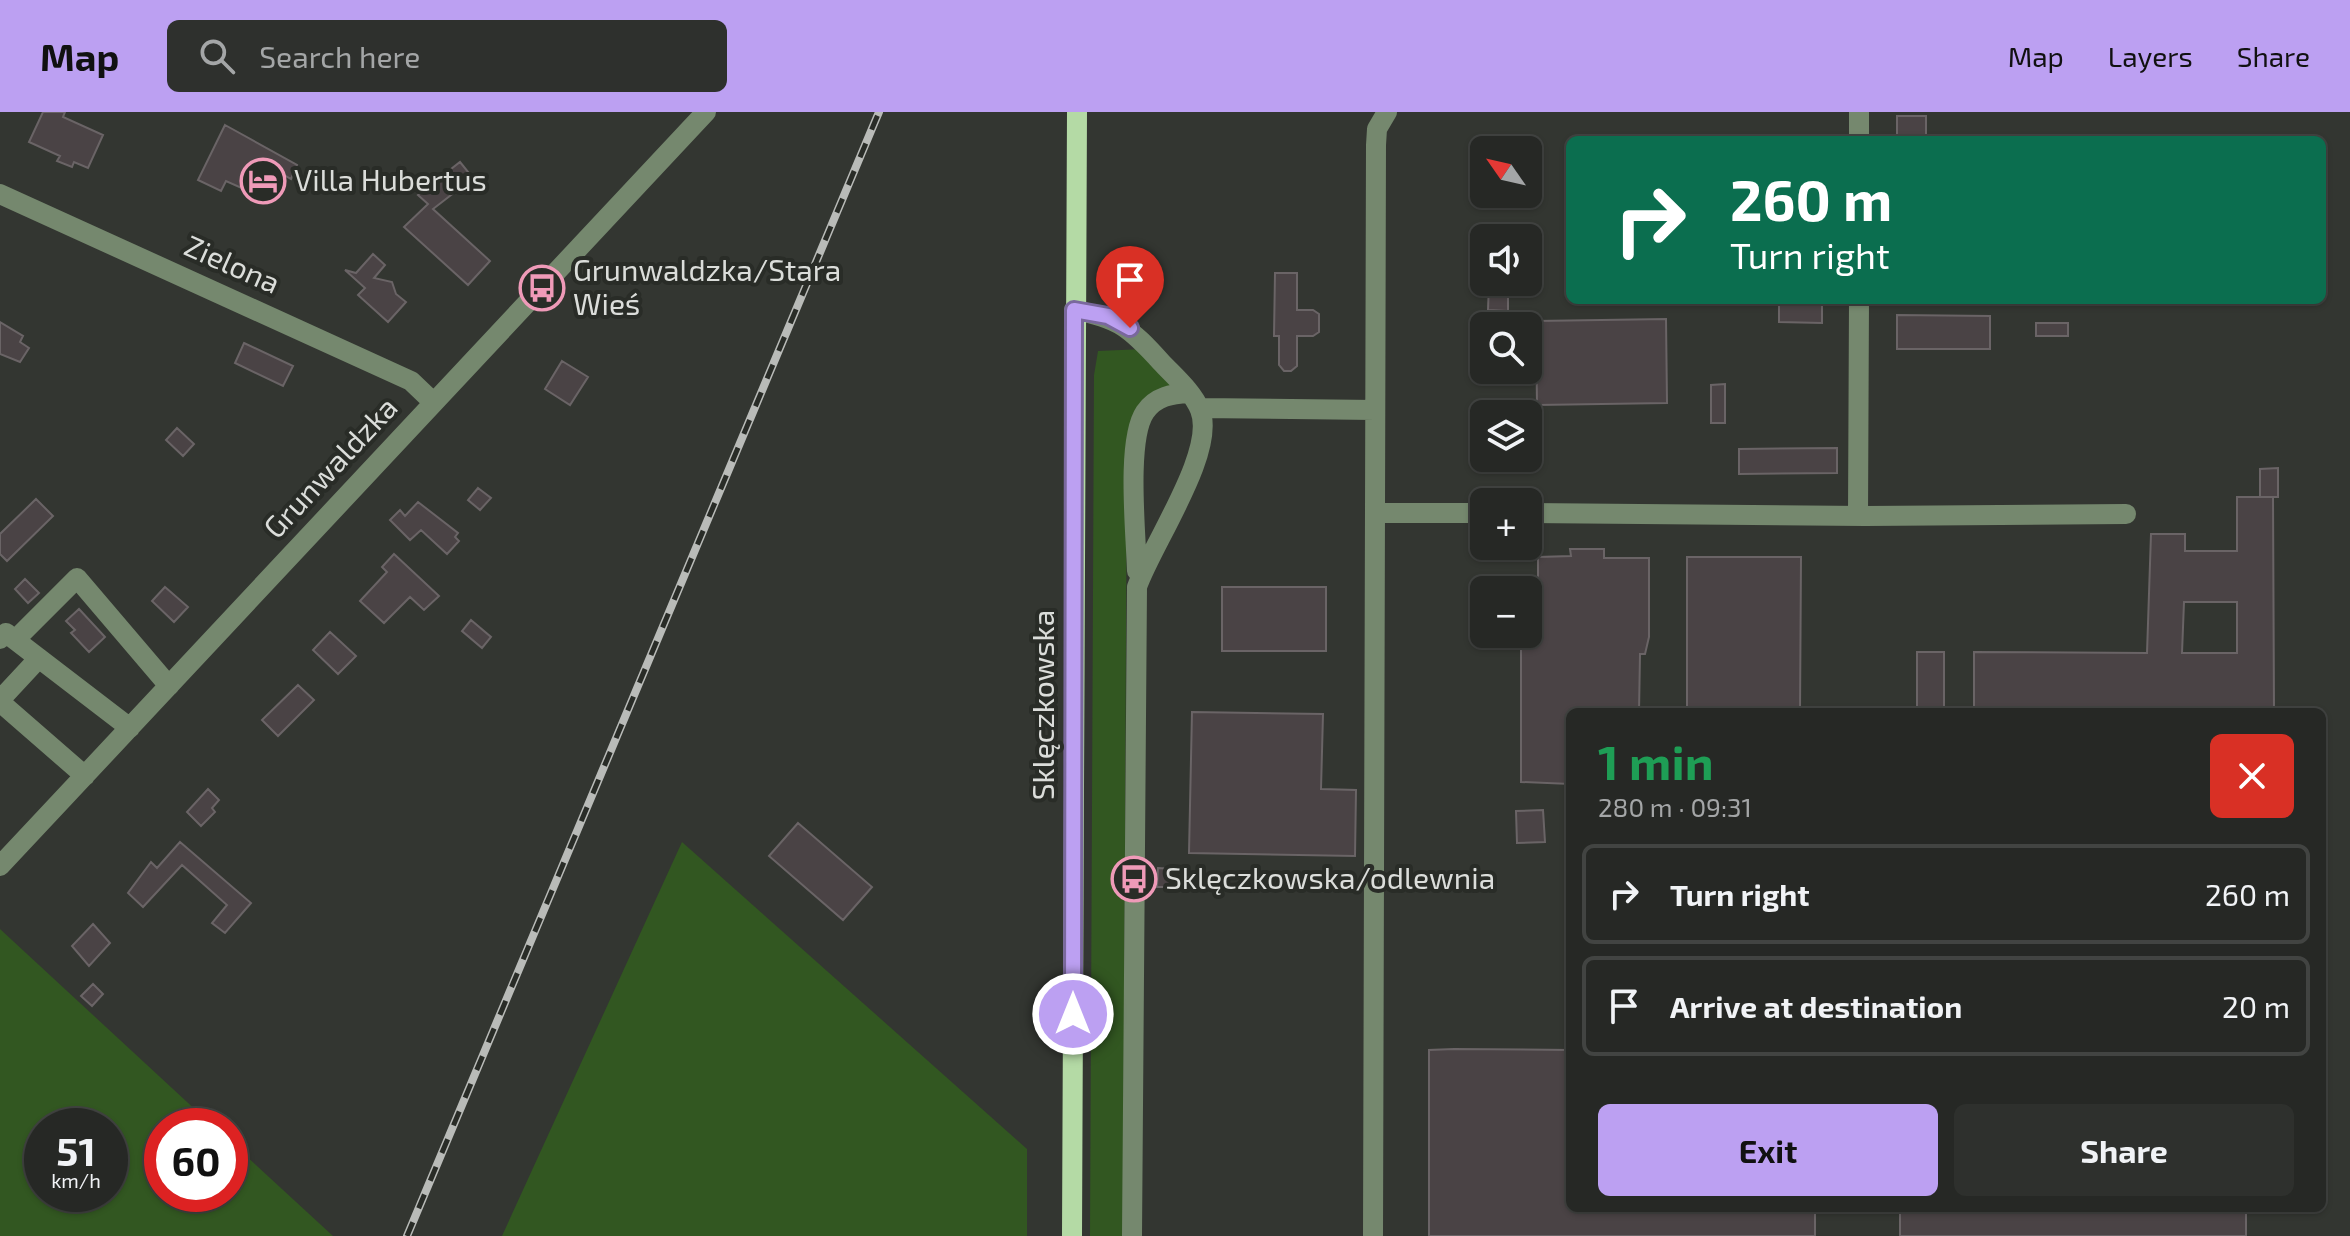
<!DOCTYPE html>
<html lang="en">
<head>
<meta charset="utf-8">
<style>
  :root { --surface:#262825; --page:#2e302d; --text:#f1f3f6; --muted:#a4a6a7; --line:#424442; --accent:#bca0f2 }
  body { margin:0; font-family:"Exo 2",sans-serif; background:var(--page); color:var(--text); height:100vh; display:flex; flex-direction:column; font-size:30px; white-space:nowrap }
  * { box-sizing:border-box; margin:0 }
  p { font-size:26px; color:var(--muted) }
  .icon { flex:none; width:44px; height:44px; fill:none; stroke:currentColor; stroke-width:2; stroke-linecap:round; stroke-linejoin:round }
  .map { position:relative; flex:1; overflow:hidden }
  .drawer { position:absolute; left:1566px; top:596px; width:760px; height:504px; display:flex; flex-direction:column; background:var(--surface); border-radius:12px; box-shadow:0 2px 6px #0004,0 0 0 2px var(--line) }
  .drawer>* { flex:none }
  .banner { position:absolute; left:1566px; top:24px; width:760px; height:168px; border-radius:12px; box-shadow:0 2px 6px #0004,0 0 0 2px var(--line); background:#0b6e4f; color:#fff; overflow:hidden }
  .needle { width:52px; rotate:304deg }
  .fabs { position:absolute; left:1470px; top:24px; display:grid; gap:16px }
  .fabs a { display:grid; place-items:center; width:72px; height:72px; border-radius:12px; background:var(--surface); box-shadow:0 2px 6px #0004,0 0 0 2px var(--line); font-size:40px }
  .speed { position:absolute; left:24px; top:996px; display:flex; gap:16px; font-size:40px; font-weight:700; text-align:center }
  .speed>* { display:grid; place-content:center; width:104px; height:104px; border-radius:50%; background:var(--surface); box-shadow:0 2px 6px #0004,0 0 0 2px var(--line); line-height:1 }
  .speed small { font-size:20px; font-weight:400 }
  .speed .limit { border:12px solid #d22; background:#fff; color:#111 }
  .pin { position:absolute; display:grid; place-items:center; width:68px; height:68px; color:#fff; margin:-82px -34px; border-radius:50% 50% 50% 0; rotate:-45deg; box-shadow:0 0 8px #0007 }
  .pin .icon { rotate:45deg }
  .me { position:absolute; width:88px; margin:-44px; rotate:0deg; stroke-linejoin:round; filter:drop-shadow(0 0 6px #0008) }
  .turn { display:flex; align-items:center; gap:28px; height:168px; padding:0 32px; font-size:36px }
  .turn .icon { width:104px; height:104px; stroke-width:2.5 }
  .turn b { display:block; font-size:56px; line-height:68px }
  .round { display:grid; place-items:center; flex:none; width:84px; height:84px; border-radius:12px; background:var(--page) }
  .summary { display:flex; align-items:center; justify-content:space-between; height:136px; padding:0 32px }
  h1 { font-size:48px; font-weight:700; line-height:60px; color:#1e9e55 }
  .cta { display:flex; gap:16px; margin-top:auto; padding:16px 32px }
  .cta a { flex:1; height:92px; border-radius:12px; background:var(--accent); color:#111; font-size:32px; font-weight:700; line-height:92px; text-align:center }
  .cta a+a { background:var(--page); color:var(--text) }
  ul { padding:0; list-style:none }
  li { display:flex; align-items:center; gap:24px; height:100px; margin:0 16px 12px; padding:0 16px; border:4px solid var(--line); border-radius:12px }
  li div { flex:1 }
  li b { display:block; font-size:30px }
  li em { font-style:normal }
  header { display:flex; align-items:center; gap:48px; box-sizing:border-box; height:112px; padding:0 40px; background:var(--accent); color:#111 }
  header strong { font-size:38px }
  nav { display:flex; gap:44px; margin-inline-start:auto; font-size:28px }
  .search { width:560px; height:72px; background:var(--page); display:flex; align-items:center; gap:20px; box-sizing:border-box; padding:0 28px; border-radius:12px; color:var(--muted); font-size:30px }
  .map>svg:first-child { display:block }
  .green { fill:#325721; fill-rule:evenodd }
  .building { fill:#4a4345; stroke:#6a6466; stroke-width:2; fill-rule:evenodd }
  .lines { fill:none; stroke-linecap:round; stroke-linejoin:round }
  .minor { stroke:#75886e; stroke-width:20 }
  .major { stroke:#b4daa5; stroke-width:20 }
  .rail-casing { stroke:#b9bbb8; stroke-width:8 }
  .rail { stroke:#292c27; stroke-width:5; stroke-dasharray:15; stroke-linecap:butt }
  .route-casing { stroke:#7a689d; stroke-width:20 }
  .route { stroke:#bca0f2; stroke-width:14 }
  .labels { text-anchor:middle; stroke-width:8; stroke-linejoin:round; paint-order:stroke }
  .poi-label { font-size:30px; fill:#dbddda; stroke:#292c27; text-anchor:start }
  .street-label { font-size:30px; fill:#dbddda; stroke:#292c27 }
</style>
</head>
<body>
<header>
<strong>Map</strong>
<div class="search"><svg class="icon" aria-label="search" viewBox="0 0 24 24"><circle cx="10" cy="10" r="6"/><path d="M15 15l6 6"/></svg>Search here</div>
<nav><a>Map</a><a>Layers</a><a>Share</a></nav>
</header>
<div class="map">
<svg width="2350" height="1124" viewBox="0 0 2350 1124">
  <rect width="100%" height="100%" fill="#333631"/>
  <path class="green" d="M 1144,237 L 1172,273 C 1143,282 1136,296 1127,324 L 1123,1124 L 1090,1124 L 1094,263 L 1098,239 Z
    M 682,730 L 1027,1037 L 1027,1124 L 502,1124 Z
    M 0,817 L 213,1014 L 162,1014 L 162,1082 L 230,1082 L 230,1029 L 333,1124 L 0,1124 ZM 42,1014 L 110,1014 L 110,1082 L 42,1082 Z"/>
  <path class="building" d="M 43,0 L 65,0 L 63,5 L 103,23 L 88,56 L 74,50 L 72,55 L 57,49 L 60,44 L 29,30 Z
    M 1897,4 L 1926,4 L 1926,28 L 1897,28 Z
    M 225,13 L 297,53 L 291,67 L 284,63 L 271,89 L 226,69 L 221,79 L 198,68 Z
    M 460,50 L 473,66 L 433,97 L 490,149 L 468,173 L 404,115 L 428,92 L 418,83 Z
    M 373,142 L 385,153 L 374,166 L 392,170 L 396,182 L 406,190 L 388,210 L 358,183 L 365,176 L 345,158 L 356,161 Z
    M 1275,161 L 1297,161 L 1297,198 L 1313,198 L 1319,202 L 1319,220 L 1313,224 L 1297,224 L 1297,254 L 1291,259 L 1284,259 L 1279,253 L 1279,224 L 1274,224 Z
    M 1489,170 L 1508,170 L 1508,199 L 1488,198 Z
    M 1779,188 L 1822,188 L 1822,211 L 1779,210 Z
    M 1897,203 L 1990,204 L 1990,237 L 1897,237 Z
    M 1666,207 L 1667,291 L 1537,293 L 1536,209 Z
    M 0,210 L 23,224 L 20,230 L 29,236 L 20,250 L 0,242 Z
    M 2036,211 L 2068,211 L 2068,224 L 2036,224 Z
    M 244,231 L 293,254 L 283,274 L 235,251 Z
    M 562,249 L 588,265 L 570,293 L 545,277 Z
    M 1725,272 L 1725,311 L 1711,311 L 1711,273 Z
    M 177,316 L 194,332 L 183,344 L 166,328 Z
    M 1837,336 L 1837,361 L 1739,362 L 1739,337 Z
    M 2278,356 L 2278,385 L 2260,385 L 2260,357 Z
    M 478,376 L 491,386 L 480,398 L 468,388 Z
    M 2237,385 L 2273,385 L 2274,600 L 1974,600 L 1974,540 L 2147,541 L 2151,422 L 2185,422 L 2185,439 L 2237,439 ZM 2184,490 L 2237,490 L 2237,541 L 2182,541 Z
    M 36,387 L 53,404 L 7,449 L 0,442 L 0,422 Z
    M 418,390 L 458,421 L 455,425 L 459,429 L 447,442 L 421,418 L 410,428 L 390,408 L 400,398 L 405,404 Z
    M 1570,437 L 1604,437 L 1604,446 L 1649,446 L 1649,525 L 1645,542 L 1640,542 L 1639,600 L 1570,600 L 1570,672 L 1521,670 L 1521,526 L 1538,526 L 1538,445 L 1571,444 Z
    M 394,442 L 439,484 L 424,498 L 410,485 L 384,511 L 360,489 L 387,460 L 382,455 Z
    M 1687,445 L 1801,445 L 1800,600 L 1687,600 Z
    M 25,467 L 39,481 L 28,491 L 15,477 Z
    M 165,475 L 188,495 L 174,510 L 152,489 Z
    M 1222,475 L 1326,475 L 1326,539 L 1222,539 Z
    M 79,497 L 105,525 L 89,540 L 71,521 L 75,518 L 66,509 Z
    M 471,508 L 491,525 L 482,536 L 462,519 Z
    M 330,520 L 356,544 L 338,562 L 313,538 Z
    M 1917,540 L 1944,540 L 1944,600 L 1917,600 Z
    M 298,573 L 314,588 L 278,624 L 262,608 Z
    M 1192,600 L 1323,602 L 1321,677 L 1356,678 L 1355,744 L 1189,741 Z
    M 208,677 L 219,688 L 212,696 L 215,700 L 201,714 L 187,700 Z
    M 1543,698 L 1545,730 L 1517,731 L 1516,699 Z
    M 798,711 L 872,775 L 843,808 L 769,744 Z
    M 180,730 L 251,791 L 225,821 L 212,811 L 227,793 L 182,753 L 143,795 L 128,781 L 151,750 L 157,756 Z
    M 1158,756 L 1173,757 L 1172,775 L 1157,775 Z
    M 93,812 L 110,831 L 89,854 L 72,834 Z
    M 93,872 L 103,882 L 92,894 L 81,884 Z
    M 1454,937 L 1570,938 L 1570,1096 L 1815,1096 L 1815,1124 L 1429,1124 L 1429,938 Z
    M 1900,1096 L 2246,1096 L 2246,1124 L 1900,1124 Z"/>
  <g class="lines">
    <path class="minor" d="M 1859,28 L 1859,0
      M 0,82 L 411,269 L 433,290
      M 1074,198 C 1119,206 1131,217 1161,250 C 1174,264 1193,280 1200,298 C 1217,339 1152,432 1137,475 L 1132,1124
      M 1200,296 L 1375,298
      M 1375,401 L 1484,401
      M 1528,401 L 1865,404 L 2126,402
      M 1858,404 L 1859,188
      M 1137,459 C 1136,422 1126,328 1145,300 C 1156,284 1172,282 1189,281
      M 0,527 L 6,521 L 130,616
      M 15,528 L 77,466 L 169,574
      M 0,588 L 39,546
      M 0,590 L 85,664
      M 0,754 L 706,0
      M 1373,1124 L 1376,33 L 1377,17 L 1387,0"/>
    <path class="major" d="M 1072,1124 L 1077,0"/>
    <g class="rail-casing">
      <path id="rail" d="M 407,1124 L 879,0"/>
    </g>
    <use href="#rail" class="rail"/>
  </g>
  <g class="lines">
    <g class="route-casing">
      <path id="route" d="M 1073,902 L 1074,198 L 1108,204 L 1130,216"/>
    </g>
    <use href="#route" class="route"/>
  </g>
  <defs>
    <g id="hotel-ring" transform="scale(2.3)"><circle r="9.5" fill="#292c27" stroke="#ef9ab8" stroke-width="1.5"/><path d="M-6-4.5h1.5V1H6V5H4.5V3h-9V5H-6ZM-4 0a1.8 1.8 0 1 1 3.6 0ZM.5 0V-2.5h3Q6-2.5 6 0Z" fill="#ef9ab8"/></g>
    <g id="bus-ring" transform="scale(2.3)"><circle r="9.5" fill="#292c27" stroke="#ef9ab8" stroke-width="1.5"/><path d="M-5-6H5V4H4V6H2V4H-2V6H-4V4H-5ZM-3.5-4V0h7V-4ZM-3.5 1.2v1.5H-2V1.2ZM2 1.2v1.5H3.5V1.2Z" fill="#ef9ab8"/></g>
  </defs>
  <g fill-rule="evenodd">
    <use href="#hotel-ring" x="263" y="69"/>
    <use href="#bus-ring" x="542" y="176"/>
    <use href="#bus-ring" x="1134" y="767"/>
  </g>
  <g class="labels">
    <g class="poi-label">
      <text x="294" y="79">Villa Hubertus</text>
      <text x="573" y="169">Grunwaldzka/Stara<tspan x="573" dy="34">Wieś</tspan></text>
      <text x="1165" y="777">Sklęczkowska/odlewnia</text>
    </g>
    <g class="street-label">
      <text transform="translate(232 153) rotate(24)" y="10">Zielona</text>
      <text transform="translate(331 356) rotate(-47)" y="10">Grunwaldzka</text>
      <text transform="translate(1044 593) rotate(-90)" y="10">Sklęczkowska</text>
    </g>
  </g>
</svg>
<div class="fabs">
<a><svg class="needle" viewBox="-14 -14 28 28"><path d="M0-13l5 13h-10z" fill="#e53935"/><path d="M0 13l5-13h-10z" fill="#a4a6a7"/></svg></a>
<a><svg class="icon" aria-label="sound" viewBox="0 0 24 24"><path d="M4 9h4l5-4v14l-5-4H4zM17 9q2 3 0 6"/></svg></a>
<a><svg class="icon" aria-label="search" viewBox="0 0 24 24"><circle cx="10" cy="10" r="6"/><path d="M15 15l6 6"/></svg></a>
<a><svg class="icon" aria-label="layers" viewBox="0 0 24 24"><path d="M12 4l9 5-9 5-9-5zM3 14l9 5 9-5"/></svg></a>
<a>+</a>
<a>−</a>
</div>
<div class="speed"><div>51<small>km/h</small></div><div class="limit">60</div></div>
<div class="pin" style="left:1130px;top:216px;background:#d93025"><svg class="icon" aria-label="arrive" viewBox="0 0 24 24"><path d="M6 21V4h12l-3 4 3 4H6"/></svg></div>
<svg class="me" style="left:1073px;top:902px" viewBox="-20 -20 40 40"><circle r="17" fill="#bca0f2" stroke="#fff" stroke-width="3"/><path d="M0-11L8 9 0 5-8 9z" fill="#fff"/></svg>
<div class="banner">
<div class="turn"><svg class="icon" aria-label="right" viewBox="0 0 24 24"><path d="M7 20v-9h11M14 6l5 5-5 5"/></svg><div><b>260 m</b>Turn right</div></div>
</div>
<section class="drawer">
<div class="summary"><div><h1>1 min</h1><p>280 m · 09:31</p></div><a class="round" style="background:#d93025;color:#fff"><svg class="icon" aria-label="close" viewBox="0 0 24 24"><path d="M6 6l12 12M18 6L6 18"/></svg></a></div>
<ul>
<li><svg class="icon" aria-label="right" viewBox="0 0 24 24"><path d="M7 20v-9h11M14 6l5 5-5 5"/></svg><div><b>Turn right</b></div><em>260 m</em></li>
<li><svg class="icon" aria-label="arrive" viewBox="0 0 24 24"><path d="M6 21V4h12l-3 4 3 4H6"/></svg><div><b>Arrive at destination</b></div><em>20 m</em></li>
</ul>
<div class="cta"><a>Exit</a><a>Share</a></div>
</section>
</div>
</body>
</html>
